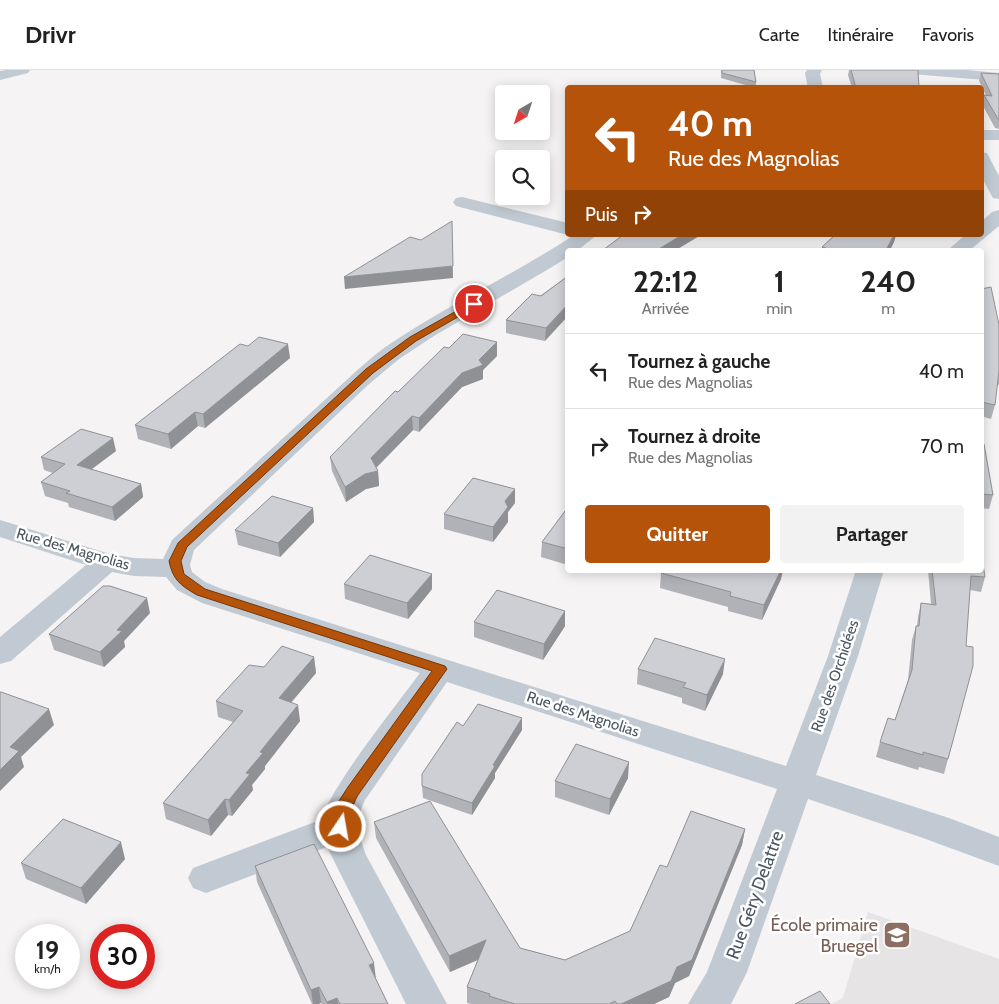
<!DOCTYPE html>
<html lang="fr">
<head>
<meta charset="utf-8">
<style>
  :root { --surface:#fff; --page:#f2f2f2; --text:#222; --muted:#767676; --line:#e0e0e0; --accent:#b45309 }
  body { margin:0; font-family:Cabin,sans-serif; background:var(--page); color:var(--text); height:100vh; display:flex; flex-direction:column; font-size:19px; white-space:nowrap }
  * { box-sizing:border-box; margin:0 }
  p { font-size:16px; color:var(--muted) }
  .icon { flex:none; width:28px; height:28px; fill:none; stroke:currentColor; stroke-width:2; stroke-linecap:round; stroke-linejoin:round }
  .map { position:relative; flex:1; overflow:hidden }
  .details { position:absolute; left:565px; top:178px; width:419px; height:325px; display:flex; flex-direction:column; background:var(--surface); border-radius:5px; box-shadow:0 2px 12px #0003 }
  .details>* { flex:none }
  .banner { position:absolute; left:565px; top:15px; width:419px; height:152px; border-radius:5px; box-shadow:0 2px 12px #0003; background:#b45309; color:#fff; overflow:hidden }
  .needle { width:32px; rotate:219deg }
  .fabs { position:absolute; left:495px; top:15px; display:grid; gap:10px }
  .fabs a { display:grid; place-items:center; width:55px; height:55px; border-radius:5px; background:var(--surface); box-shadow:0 2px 12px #0003; font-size:25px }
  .speed { position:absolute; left:15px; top:854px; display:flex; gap:10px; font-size:25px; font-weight:700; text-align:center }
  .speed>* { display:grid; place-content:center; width:65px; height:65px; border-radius:50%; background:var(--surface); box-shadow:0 2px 12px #0003; line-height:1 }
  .speed small { font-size:12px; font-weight:400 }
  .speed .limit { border:8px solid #d22; background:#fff; color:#111 }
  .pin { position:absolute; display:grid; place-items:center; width:42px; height:42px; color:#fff; margin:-21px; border:2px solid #fff; border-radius:50%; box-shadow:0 1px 5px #0007 }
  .me { position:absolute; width:55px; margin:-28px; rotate:12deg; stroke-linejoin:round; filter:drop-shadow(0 0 4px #0008) }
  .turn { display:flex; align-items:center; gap:18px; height:105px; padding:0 20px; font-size:22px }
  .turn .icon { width:65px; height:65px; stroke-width:2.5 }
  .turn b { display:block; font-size:35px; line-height:42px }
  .then { display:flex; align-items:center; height:48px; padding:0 20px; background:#0003; gap:10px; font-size:19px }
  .eta { display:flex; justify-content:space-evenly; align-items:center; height:85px; text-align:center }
  .eta b { font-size:30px; font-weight:700; line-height:35px }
  .primary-button { display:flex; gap:10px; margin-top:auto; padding:10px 20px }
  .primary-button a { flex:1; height:58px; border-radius:5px; background:var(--accent); color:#fff; font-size:20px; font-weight:700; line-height:58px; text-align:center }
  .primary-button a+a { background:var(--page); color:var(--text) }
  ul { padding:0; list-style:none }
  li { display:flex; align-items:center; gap:15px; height:75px; padding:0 20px; border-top:1px solid var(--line) }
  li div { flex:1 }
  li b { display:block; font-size:19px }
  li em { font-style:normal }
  header { display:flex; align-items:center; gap:30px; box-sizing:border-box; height:70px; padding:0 25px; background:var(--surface); border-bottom:1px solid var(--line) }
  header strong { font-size:24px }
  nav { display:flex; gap:28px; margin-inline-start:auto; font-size:18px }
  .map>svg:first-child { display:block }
  .education { fill:#e6e4e5 }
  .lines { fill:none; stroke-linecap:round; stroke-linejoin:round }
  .minor { fill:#c1cad2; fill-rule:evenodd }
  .wall { fill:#b0b2b7 }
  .shaded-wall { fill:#909195 }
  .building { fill:#cdcfd5; stroke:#909195 }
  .route { fill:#b45309; stroke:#753606 }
  .labels { text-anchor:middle; stroke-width:5; stroke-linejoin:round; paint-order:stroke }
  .street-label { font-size:15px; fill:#4a5661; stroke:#fff }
  .near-street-label { font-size:18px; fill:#4a5661; stroke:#fff }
  .near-education-label { font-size:18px; fill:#785e54; stroke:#fff; text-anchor:end }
</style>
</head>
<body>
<header>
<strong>Drivr</strong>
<nav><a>Carte</a><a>Itinéraire</a><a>Favoris</a></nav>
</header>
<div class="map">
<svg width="999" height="934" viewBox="0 0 999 934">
  <rect width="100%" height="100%" fill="#f5f3f3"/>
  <path class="education" d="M 868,842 L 999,889 L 999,934 L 831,934 L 843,928 Z"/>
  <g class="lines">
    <path class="minor" d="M 6,0 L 30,0 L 28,3 L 0,10 L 0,1 Z
      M 807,0 L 822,0 L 820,4 L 823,18 L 808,18 L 805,3 Z
      M 903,0 L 967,0 L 999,3 L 999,11 L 910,4 L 905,3 Z
      M 981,60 L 999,60 L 999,70 L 981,70 Z
      M 981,82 L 987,83 L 999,106 L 999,129 L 993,128 L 981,106 Z
      M 462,127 L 568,153 L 568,165 L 456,136 L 453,132 L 456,128 Z
      M 999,140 L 999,156 L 970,180 L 948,180 L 965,165 L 981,165 L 981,152 L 992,142 Z
      M 574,165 L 597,165 L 578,180 L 568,180 L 568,187 L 552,197 L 434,266 L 399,289 L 368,315 L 194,480 L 190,495 L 192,502 L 205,512 L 222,519 L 786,696 L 828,586 L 856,500 L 884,500 L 858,586 L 816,705 L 949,748 L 999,767 L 999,796 L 923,768 L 808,729 L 747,902 L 731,934 L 688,934 L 707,902 L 777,719 L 447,612 L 365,730 C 355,748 359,766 366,785 L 447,934 L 406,934 L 327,777 L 206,823 L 193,818 L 188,808 L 193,798 L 323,749 C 324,725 402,628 420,603 L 202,533 L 177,520 L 166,507 L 134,506 L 112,502 L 11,591 L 0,594 L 0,567 L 86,495 L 0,467 L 0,450 L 110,484 L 134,488 L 163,489 L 172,470 L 352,305 C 362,296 373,286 384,278 C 445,236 512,206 574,165 Z"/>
  </g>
  <path class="wall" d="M 721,0 L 754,0 L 756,12 L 756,18 L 721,8 Z
    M 849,0 L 918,0 L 919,18 L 852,18 L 848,5 Z
    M 981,3 L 999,4 L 999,59 L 995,58 L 982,34 L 984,25 L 986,25 L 979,11 Z
    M 835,165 L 896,165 L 894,172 L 890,180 L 822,180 L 822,177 Z
    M 568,206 L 545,271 L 506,263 L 506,250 Z
    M 981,219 L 999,255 L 999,315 L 997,315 L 995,335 L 991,349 L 981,346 Z
    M 497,272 L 497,286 L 483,300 L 483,309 L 462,317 L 419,362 L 413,360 L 376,398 L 378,401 L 379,416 L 366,419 L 346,432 L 332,401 L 330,387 L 398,322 Z
    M 290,288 L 205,358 L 198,356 L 171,379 L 138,369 L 135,355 Z
    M 981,374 L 993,425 L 989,439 L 981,438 Z
    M 116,381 L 91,399 L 141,414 L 143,427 L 115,451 L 69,437 L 68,433 L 45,426 L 41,412 L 53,403 L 44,400 L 41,387 Z
    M 515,419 L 515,433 L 508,442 L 508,452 L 493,472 L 444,459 L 444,444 Z
    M 568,437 L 568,495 L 541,487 L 542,472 Z
    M 313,438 L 314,452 L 280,487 L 238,475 L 235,460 Z
    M 587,500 L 597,500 L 595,502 Z
    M 928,500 L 981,500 L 985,507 L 981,522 L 970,520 L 948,689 L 944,704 L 919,697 L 918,700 L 876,687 L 880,672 L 895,650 L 908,610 L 912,570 L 916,556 L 917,556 L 918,547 L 921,533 L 931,534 Z
    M 661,503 L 781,509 L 762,550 L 728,541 L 728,537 L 660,518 Z
    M 432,504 L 432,519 L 408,549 L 345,529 L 344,514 Z
    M 565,541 L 565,556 L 543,590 L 474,567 L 474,552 Z
    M 150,543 L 124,571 L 125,577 L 104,597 L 54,580 L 49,564 Z
    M 314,587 L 316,603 L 291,633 L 300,651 L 265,696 L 265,699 L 252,715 L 253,720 L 232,746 L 228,745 L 211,766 L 166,749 L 163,733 L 233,652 L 218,647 L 216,631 L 264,597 Z
    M 638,599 L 723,604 L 705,641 L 682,633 L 682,628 L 637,614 Z
    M 463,656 L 522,660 L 495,703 L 495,708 L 472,745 L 423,728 L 422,716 Z
    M 628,708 L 609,745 L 555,727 L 555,711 Z
    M 374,752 L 520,878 L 565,890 L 630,861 L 667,797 L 745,759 L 742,775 L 689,906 L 675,913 L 669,927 L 654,934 L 471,934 L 467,933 L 467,917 L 478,890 L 450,902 L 376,768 Z
    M 125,789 L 86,834 L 26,809 L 21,793 Z
    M 255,796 L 376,909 L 388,934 L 322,934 L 321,933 L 318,934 L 312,934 L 257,812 Z"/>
  <path class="shaded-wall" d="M 452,151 L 453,208 L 345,219 L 344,207 L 453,196 Z
    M 682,165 L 701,165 L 676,180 L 657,180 Z
    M 894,165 L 896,165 L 894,172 L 890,180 L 886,180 Z
    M 568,234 L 568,246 L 545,271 L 546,258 Z
    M 497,272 L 497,286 L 483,300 L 483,309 L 462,317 L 419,362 L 419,348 L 462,303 L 479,290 Z
    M 288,274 L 290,288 L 205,358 L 203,344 Z
    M 195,342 L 198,356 L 171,379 L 168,364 Z
    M 412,346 L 413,360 L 372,402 L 371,388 Z
    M 113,368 L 116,381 L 80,408 L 77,395 Z
    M 378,401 L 379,416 L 366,419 L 346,432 L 345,417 L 365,404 Z
    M 141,414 L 143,427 L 115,451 L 112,437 Z
    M 515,419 L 515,433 L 508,442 L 508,452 L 493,472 L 493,457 L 505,431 Z
    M 313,438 L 314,452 L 280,487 L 278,473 Z
    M 781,500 L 783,500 L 781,509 L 762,550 L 764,535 Z
    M 432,504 L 432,519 L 408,549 L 407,533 Z
    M 147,528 L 150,543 L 124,571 L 125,577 L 104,597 L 100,582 L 117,560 Z
    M 565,541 L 565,556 L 543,590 L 544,574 Z
    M 314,587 L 316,603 L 281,644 L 279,628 Z
    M 725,589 L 723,604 L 705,641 L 707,625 Z
    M 298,635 L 300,651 L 265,696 L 265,699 L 252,715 L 253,720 L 232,746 L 229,730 L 260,682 Z
    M 49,639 L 54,655 L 21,687 L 24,697 L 0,721 L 0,700 L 10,677 Z
    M 522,648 L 522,660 L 495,703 L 495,708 L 472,745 L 472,733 L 493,695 Z
    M 629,692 L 628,708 L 609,745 L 610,729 Z
    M 225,729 L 228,745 L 211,766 L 208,750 Z
    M 745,759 L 742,775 L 689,906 L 675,913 L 669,927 L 654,934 L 621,934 L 677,897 Z
    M 121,772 L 125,789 L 86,834 L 81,818 Z
    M 486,870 L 486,886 L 450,902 L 449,886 Z
    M 374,893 L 376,909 L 369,895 Z
    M 319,917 L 321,933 L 318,934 L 313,934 L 311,920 Z
    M 337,928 L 338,934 L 327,934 L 327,932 Z"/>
  <path class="building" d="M 722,0 L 754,0 L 756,12 L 722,3 Z
    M 851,0 L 918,0 L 919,18 L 856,18 Z
    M 981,3 L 999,4 L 999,49 L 998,49 L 984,25 L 992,26 Z
    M 452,151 L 453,196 L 344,207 L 410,167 L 421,170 Z
    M 623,165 L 682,165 L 657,180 L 603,180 Z
    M 835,165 L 894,165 L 886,180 L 832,180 L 822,177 Z
    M 568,206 L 568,234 L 546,258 L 506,250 L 532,224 L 541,226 Z
    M 991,217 L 999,255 L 999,301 L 995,335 L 981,332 L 981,219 Z
    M 463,264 L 497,272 L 479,290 L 483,295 L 462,303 L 419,348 L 412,346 L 371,388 L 378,401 L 365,404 L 345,417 L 330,387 L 395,321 L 398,322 L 444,277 L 449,278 Z
    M 259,267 L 288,274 L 203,344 L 195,342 L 168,364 L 135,355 L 240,274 L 248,276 Z
    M 81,359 L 113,368 L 77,395 L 141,414 L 112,437 L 66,423 L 70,421 L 41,412 L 65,394 L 41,387 Z
    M 981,374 L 984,374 L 993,425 L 981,424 Z
    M 473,408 L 515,419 L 505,431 L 508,437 L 493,457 L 444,444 Z
    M 272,426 L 313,438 L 278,473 L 235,460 Z
    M 568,437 L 568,479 L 542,472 Z
    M 981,481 L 985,507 L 971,506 L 966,576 L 973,577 L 973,596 L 948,689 L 923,682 L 923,685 L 880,672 L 888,648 L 895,650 L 912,600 L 916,556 L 919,556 L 921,533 L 936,535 L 932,500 L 981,500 Z
    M 370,485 L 432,504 L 407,533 L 344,514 Z
    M 663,500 L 781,500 L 764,535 L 730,526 L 731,522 L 661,503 Z
    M 103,516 L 110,516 L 147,528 L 117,560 L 122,561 L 100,582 L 49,564 Z
    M 497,520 L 565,541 L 544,574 L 474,552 Z
    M 655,568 L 725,589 L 707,625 L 683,617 L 686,613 L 638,599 Z
    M 282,576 L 314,587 L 279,628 L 298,635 L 260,682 L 263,683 L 246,703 L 250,704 L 229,730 L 225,729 L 208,750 L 163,733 L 243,641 L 216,631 L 249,595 L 264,597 Z
    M 0,622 L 1,622 L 49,639 L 10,677 L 19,681 L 0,700 Z
    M 478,634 L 522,648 L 493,695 L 495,696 L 472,733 L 422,716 L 422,704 L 457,652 L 463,656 Z
    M 576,674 L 629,692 L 610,729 L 555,711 Z
    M 430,731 L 520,878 L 565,890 L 630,861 L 660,795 L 667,797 L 691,741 L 745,759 L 692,890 L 677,897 L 671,911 L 621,934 L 617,934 L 615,931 L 609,934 L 515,934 L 489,926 L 490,924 L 467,917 L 486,870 L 449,886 L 374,752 Z
    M 63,749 L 121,772 L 81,818 L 21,793 Z
    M 314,774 L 374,893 L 369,895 L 388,934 L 340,934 L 337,928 L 327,932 L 319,917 L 311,920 L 255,796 Z
    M 820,921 L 830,934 L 795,934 Z"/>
  <path class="route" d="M 474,231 L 477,232 L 477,236 L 416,271 L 373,303 L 187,477 L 181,491 L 184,504 L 205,519 L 445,596 L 447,599 L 358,725 C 350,738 352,749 346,761 L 341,762 L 335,761 L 333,757 L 337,734 L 348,717 L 432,601 L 197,525 C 180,515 173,510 169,491 L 178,473 L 366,299 L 410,267 Z"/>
  <defs>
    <g id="school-square" transform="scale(1.4375)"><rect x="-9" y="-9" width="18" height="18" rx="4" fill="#8d6e63" stroke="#fff"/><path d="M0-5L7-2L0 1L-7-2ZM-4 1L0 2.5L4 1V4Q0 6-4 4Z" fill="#fff"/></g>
  </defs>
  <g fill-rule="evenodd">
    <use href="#school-square" x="897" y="865"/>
  </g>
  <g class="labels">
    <g class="street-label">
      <text transform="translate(73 479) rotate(16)" y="5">Rue des Magnolias</text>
      <text transform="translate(835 606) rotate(-71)" y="5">Rue des Orchidées</text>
      <text transform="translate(583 644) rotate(18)" y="5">Rue des Magnolias</text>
    </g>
    <g class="near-street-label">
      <text transform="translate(755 825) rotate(-70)" y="6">Rue Géry Delattre</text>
    </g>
    <g class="near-education-label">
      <text x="878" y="861">École primaire<tspan x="878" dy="21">Bruegel</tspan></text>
    </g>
  </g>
</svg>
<div class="fabs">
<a><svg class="needle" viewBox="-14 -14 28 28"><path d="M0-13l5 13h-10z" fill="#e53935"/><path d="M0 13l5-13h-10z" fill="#767676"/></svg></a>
<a><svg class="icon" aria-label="search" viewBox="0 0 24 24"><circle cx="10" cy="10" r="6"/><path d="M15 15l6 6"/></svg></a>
</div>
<div class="speed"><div>19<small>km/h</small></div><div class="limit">30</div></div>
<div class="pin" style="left:474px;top:234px;background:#d93025"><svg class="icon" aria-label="arrive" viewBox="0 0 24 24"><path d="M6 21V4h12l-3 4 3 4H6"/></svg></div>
<svg class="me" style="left:341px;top:757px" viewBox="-20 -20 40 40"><circle r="17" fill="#b45309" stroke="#fff" stroke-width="3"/><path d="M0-11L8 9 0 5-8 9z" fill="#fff"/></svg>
<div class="banner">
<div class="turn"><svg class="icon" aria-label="left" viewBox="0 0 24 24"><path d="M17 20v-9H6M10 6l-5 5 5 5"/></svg><div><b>40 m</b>Rue des Magnolias</div></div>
<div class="then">Puis<svg class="icon" aria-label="right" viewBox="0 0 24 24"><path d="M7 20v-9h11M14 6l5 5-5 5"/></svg></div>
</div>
<section class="details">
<div class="eta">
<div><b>22:12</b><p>Arrivée</p></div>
<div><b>1</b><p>min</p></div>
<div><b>240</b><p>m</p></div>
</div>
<ul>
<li><svg class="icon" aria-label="left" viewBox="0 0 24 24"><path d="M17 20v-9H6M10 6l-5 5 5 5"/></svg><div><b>Tournez à gauche</b><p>Rue des Magnolias</p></div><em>40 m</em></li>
<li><svg class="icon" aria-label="right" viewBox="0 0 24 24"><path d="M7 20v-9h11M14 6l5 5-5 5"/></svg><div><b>Tournez à droite</b><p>Rue des Magnolias</p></div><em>70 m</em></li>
</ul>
<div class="primary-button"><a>Quitter</a><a>Partager</a></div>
</section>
</div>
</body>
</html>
